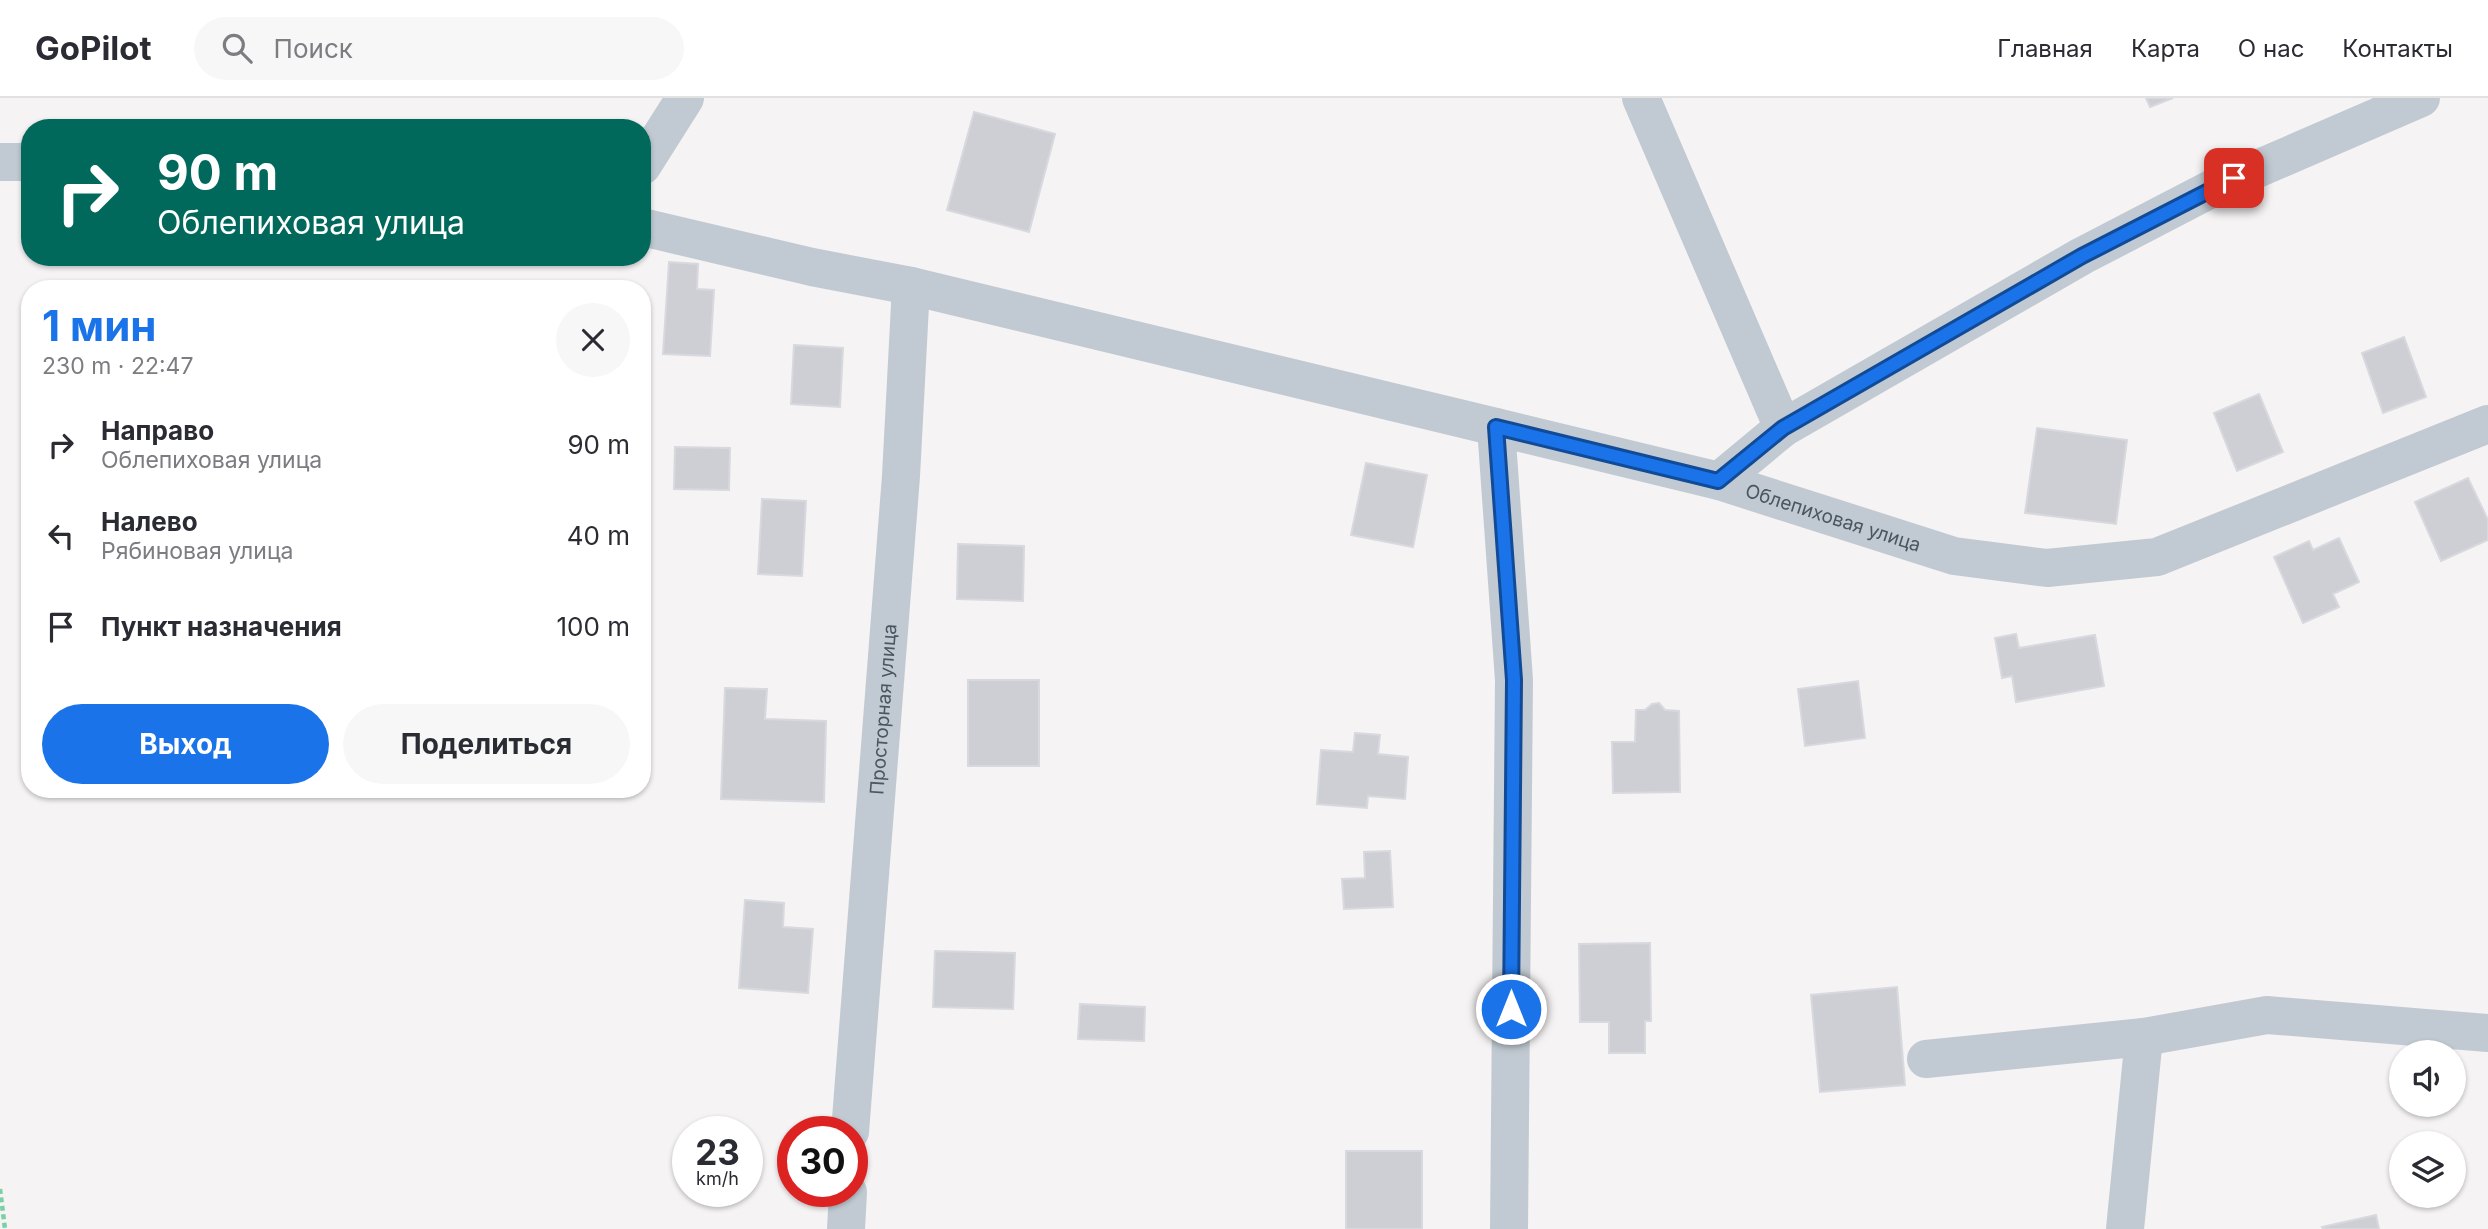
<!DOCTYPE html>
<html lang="ru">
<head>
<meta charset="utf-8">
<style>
  :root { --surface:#fff; --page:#f7f7f7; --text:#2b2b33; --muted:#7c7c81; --line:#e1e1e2; --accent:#1a73e8 }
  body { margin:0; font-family:Inter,sans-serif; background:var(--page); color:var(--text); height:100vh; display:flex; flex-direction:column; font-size:26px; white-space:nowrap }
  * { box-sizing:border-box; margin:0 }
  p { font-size:23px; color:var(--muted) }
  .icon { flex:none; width:38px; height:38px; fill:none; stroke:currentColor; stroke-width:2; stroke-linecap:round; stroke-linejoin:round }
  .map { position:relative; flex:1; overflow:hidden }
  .drawer { position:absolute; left:21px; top:182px; width:630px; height:518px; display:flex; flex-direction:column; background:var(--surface); border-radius:28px; box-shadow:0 2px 5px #0004 }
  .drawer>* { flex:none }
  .guide { position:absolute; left:21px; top:21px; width:630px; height:147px; border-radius:28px; box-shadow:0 2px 5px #0004; background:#00695c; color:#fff; overflow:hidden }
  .controls { position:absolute; left:2389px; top:942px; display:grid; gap:14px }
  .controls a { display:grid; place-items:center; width:77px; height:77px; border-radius:50%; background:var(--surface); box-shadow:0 2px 5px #0004; font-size:35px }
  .speed { position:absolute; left:672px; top:1018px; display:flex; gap:14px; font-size:35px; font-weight:700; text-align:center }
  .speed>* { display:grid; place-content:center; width:91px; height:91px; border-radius:50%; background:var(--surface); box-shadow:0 2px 5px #0004; line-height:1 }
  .speed small { font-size:18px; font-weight:400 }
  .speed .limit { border:10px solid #d22; background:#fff; color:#111 }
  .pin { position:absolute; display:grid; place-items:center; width:60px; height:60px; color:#fff; margin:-30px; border-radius:14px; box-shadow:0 4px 10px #0006 }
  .me { position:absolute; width:77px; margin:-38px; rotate:0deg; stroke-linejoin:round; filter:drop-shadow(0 0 5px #0008) }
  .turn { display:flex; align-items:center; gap:24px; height:147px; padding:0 21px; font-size:32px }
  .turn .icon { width:91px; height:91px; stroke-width:2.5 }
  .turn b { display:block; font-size:49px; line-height:60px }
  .round { display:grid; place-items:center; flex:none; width:74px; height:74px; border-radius:37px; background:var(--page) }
  .overview { display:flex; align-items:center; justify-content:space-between; height:119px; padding:0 21px }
  h1 { font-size:42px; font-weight:700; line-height:52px; color:var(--accent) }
  .primary-button { display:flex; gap:14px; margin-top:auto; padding:14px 21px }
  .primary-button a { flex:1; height:80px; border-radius:42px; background:var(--accent); color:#fff; font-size:28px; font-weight:700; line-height:80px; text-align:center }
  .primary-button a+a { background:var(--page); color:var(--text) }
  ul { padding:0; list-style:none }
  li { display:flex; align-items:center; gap:21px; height:91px; padding:0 21px }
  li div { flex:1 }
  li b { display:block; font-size:26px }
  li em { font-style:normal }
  header { display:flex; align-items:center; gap:42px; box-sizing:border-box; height:98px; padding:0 35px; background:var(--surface); border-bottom:2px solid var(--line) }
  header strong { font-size:33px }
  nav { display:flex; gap:38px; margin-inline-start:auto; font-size:24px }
  .search { width:490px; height:63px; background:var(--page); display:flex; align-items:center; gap:18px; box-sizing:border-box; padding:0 24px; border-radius:38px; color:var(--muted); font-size:26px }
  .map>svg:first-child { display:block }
  .building { fill:#cdcfd5; stroke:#d7d9de; stroke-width:2 }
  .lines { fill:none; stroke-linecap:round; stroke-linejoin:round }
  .path { stroke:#7ad0a6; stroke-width:4.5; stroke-dasharray:5 3.5; stroke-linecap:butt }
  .minor { stroke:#c1cad2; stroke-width:38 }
  .route-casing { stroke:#114b97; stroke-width:18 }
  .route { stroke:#1a73e8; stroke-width:12 }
  .labels { text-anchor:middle; stroke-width:7; stroke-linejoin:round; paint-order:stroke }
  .street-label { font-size:19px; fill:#4a5661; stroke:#fff }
</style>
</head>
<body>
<header>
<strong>GoPilot</strong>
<div class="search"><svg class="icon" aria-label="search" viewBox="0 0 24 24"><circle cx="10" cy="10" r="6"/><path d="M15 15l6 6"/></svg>Поиск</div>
<nav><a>Главная</a><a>Карта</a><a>О нас</a><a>Контакты</a></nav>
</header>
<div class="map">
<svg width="2488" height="1131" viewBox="0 0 2488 1131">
  <rect width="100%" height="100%" fill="#f5f3f3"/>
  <path class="building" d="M 2146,0 L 2173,0 L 2150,9 Z
    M 974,14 L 1055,36 L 1029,134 L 947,112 Z
    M 669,164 L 698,166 L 697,191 L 714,192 L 710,258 L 663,256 Z
    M 2404,239 L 2426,299 L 2383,315 L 2362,255 Z
    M 794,247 L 843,250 L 840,309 L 791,306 Z
    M 2259,296 L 2283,354 L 2237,373 L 2214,315 Z
    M 2037,330 L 2127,342 L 2116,426 L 2025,415 Z
    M 675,349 L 730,350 L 729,392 L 674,391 Z
    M 1366,365 L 1427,377 L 1413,449 L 1351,437 Z
    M 2468,380 L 2488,422 L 2488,442 L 2441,463 L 2415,404 Z
    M 762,401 L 806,403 L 802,478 L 758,476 Z
    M 2339,440 L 2359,484 L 2333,496 L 2339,509 L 2303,525 L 2274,459 L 2309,443 L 2313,452 Z
    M 958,446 L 1024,448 L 1023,503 L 957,501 Z
    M 2016,536 L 2019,550 L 2095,537 L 2104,588 L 2016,604 L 2012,578 L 2002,580 L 1995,540 Z
    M 968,582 L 1039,582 L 1039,668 L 968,668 Z
    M 1858,583 L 1865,640 L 1805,648 L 1798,591 Z
    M 725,590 L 767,591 L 765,621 L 826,623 L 824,704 L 721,701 Z
    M 1659,605 L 1665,612 L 1679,613 L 1680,694 L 1613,695 L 1612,644 L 1635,644 L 1636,612 L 1645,612 L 1652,606 Z
    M 1355,635 L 1380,637 L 1378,656 L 1408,659 L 1405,701 L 1368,698 L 1367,710 L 1317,706 L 1321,652 L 1353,654 Z
    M 1390,753 L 1393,809 L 1344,811 L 1342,781 L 1365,780 L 1364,754 Z
    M 745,802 L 784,805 L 783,829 L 813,831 L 808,895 L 739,890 Z
    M 1650,845 L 1651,923 L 1645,923 L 1645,955 L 1609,955 L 1609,924 L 1580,924 L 1579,846 Z
    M 935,853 L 1015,855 L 1013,911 L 933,909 Z
    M 1897,889 L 1905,987 L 1820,994 L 1811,897 Z
    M 1080,906 L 1145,909 L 1144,943 L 1078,941 Z
    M 1346,1053 L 1422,1053 L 1422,1131 L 1346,1131 Z
    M 2376,1117 L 2379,1131 L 2323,1131 L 2322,1129 Z"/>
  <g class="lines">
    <path class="path" d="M 0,1091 L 5,1131"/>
    <g class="minor">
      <path d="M 1641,0 L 1783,330"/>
      <path d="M 0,64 L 30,64"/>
      <path d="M 642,68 L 685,0"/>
      <path d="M 642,129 L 812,169 L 911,188 L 1496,329"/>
      <path d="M 1719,383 L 1783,330 L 2082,158 L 2211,91 L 2421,0"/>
      <path d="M 1926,961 L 2144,939 L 2267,917 L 2488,935"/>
      <path id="s1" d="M 850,1034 L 901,378 L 911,188"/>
      <path d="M 846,1131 L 848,1094"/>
      <path id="s2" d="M 1509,1131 L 1514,582 L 1496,329 L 1719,383 L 1954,458 L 2047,470 L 2157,459 L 2488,326"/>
      <path d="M 2125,1131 L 2144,939"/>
    </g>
  </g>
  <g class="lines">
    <g class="route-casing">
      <path id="route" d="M 1511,911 L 1514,582 L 1496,329 L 1718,383 L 1783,330 L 2082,158 L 2234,80"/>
    </g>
    <use href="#route" class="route"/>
  </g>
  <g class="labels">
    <g class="street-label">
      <text dy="7" stroke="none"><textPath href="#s2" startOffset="1152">Облепиховая улица</textPath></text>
      <text dy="7" stroke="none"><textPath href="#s1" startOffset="424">Просторная улица</textPath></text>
    </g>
  </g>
</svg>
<div class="controls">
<a><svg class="icon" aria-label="sound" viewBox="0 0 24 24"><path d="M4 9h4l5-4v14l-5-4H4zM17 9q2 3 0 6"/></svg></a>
<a><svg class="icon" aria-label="layers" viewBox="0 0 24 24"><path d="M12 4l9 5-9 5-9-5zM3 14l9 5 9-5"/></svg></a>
</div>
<div class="speed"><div>23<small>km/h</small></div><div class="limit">30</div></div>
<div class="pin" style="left:2234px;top:80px;background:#d93025"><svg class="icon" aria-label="arrive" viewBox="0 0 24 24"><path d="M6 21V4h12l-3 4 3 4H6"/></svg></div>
<svg class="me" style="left:1511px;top:911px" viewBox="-20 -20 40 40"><circle r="17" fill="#1a73e8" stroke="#fff" stroke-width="3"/><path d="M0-11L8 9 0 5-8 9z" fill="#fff"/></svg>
<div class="guide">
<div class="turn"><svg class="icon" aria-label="right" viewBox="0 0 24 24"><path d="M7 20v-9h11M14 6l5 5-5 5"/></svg><div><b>90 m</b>Облепиховая улица</div></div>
</div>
<section class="drawer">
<div class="overview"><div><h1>1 мин</h1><p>230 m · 22:47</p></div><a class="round"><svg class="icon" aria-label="close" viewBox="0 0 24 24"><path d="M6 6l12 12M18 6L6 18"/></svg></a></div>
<ul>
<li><svg class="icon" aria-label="right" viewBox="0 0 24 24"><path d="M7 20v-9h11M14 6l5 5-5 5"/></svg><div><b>Направо</b><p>Облепиховая улица</p></div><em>90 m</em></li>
<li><svg class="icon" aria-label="left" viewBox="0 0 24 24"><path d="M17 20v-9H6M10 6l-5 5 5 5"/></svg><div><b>Налево</b><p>Рябиновая улица</p></div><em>40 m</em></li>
<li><svg class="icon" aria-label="arrive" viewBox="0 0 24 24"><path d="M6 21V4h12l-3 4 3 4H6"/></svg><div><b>Пункт назначения</b></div><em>100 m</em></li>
</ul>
<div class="primary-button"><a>Выход</a><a>Поделиться</a></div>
</section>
</div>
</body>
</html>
